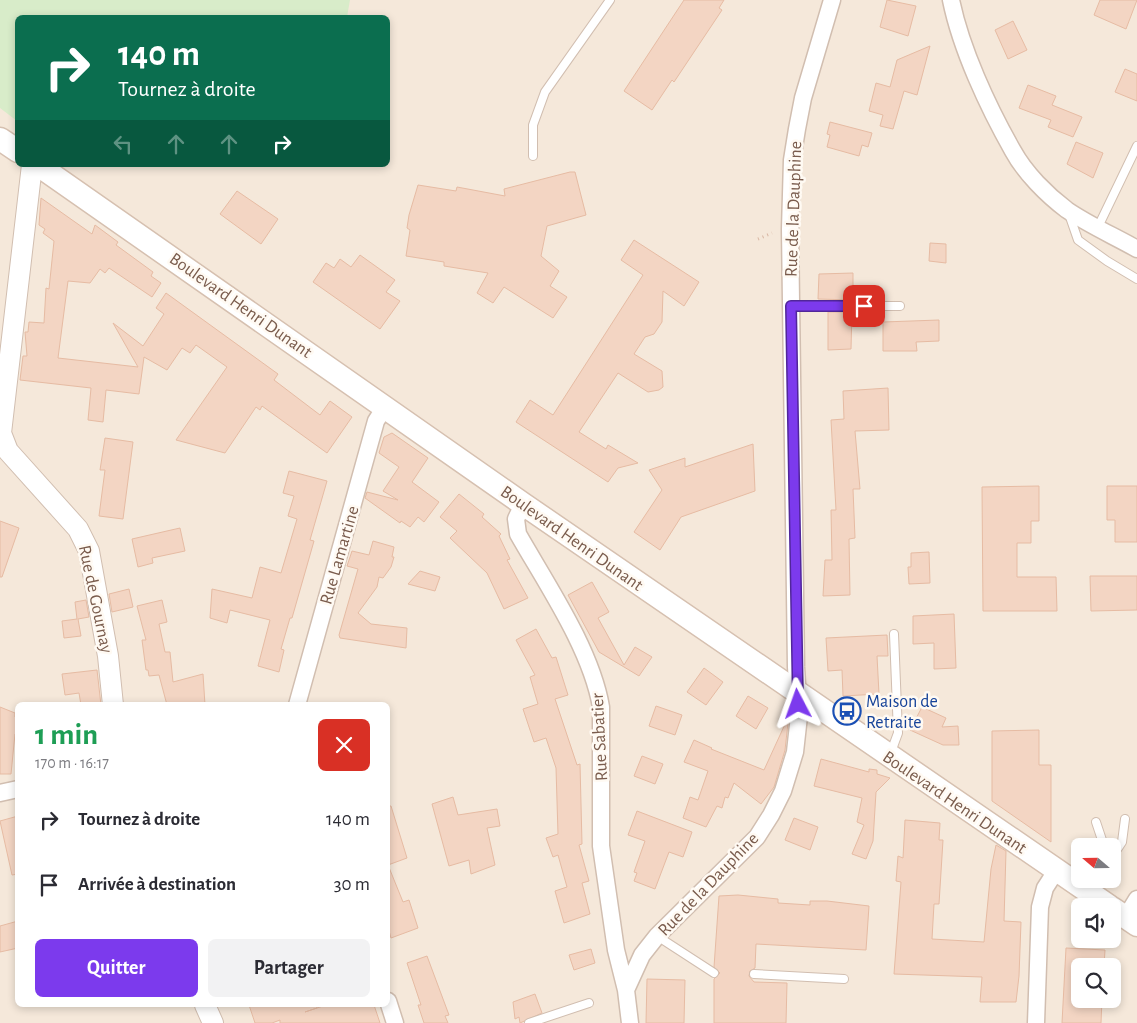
<!DOCTYPE html>
<html lang="fr">
<head>
<meta charset="utf-8">
<style>
  :root { --surface:#fff; --page:#f2f2f3; --text:#2b2b33; --muted:#7c7c81; --accent:#7c3aed }
  body { margin:0; font-family:"Alegreya Sans",sans-serif; background:var(--page); color:var(--text); height:100vh; display:flex; flex-direction:column; font-size:19px; white-space:nowrap }
  * { box-sizing:border-box; margin:0 }
  p { font-size:16px; color:var(--muted) }
  .icon { flex:none; width:28px; height:28px; fill:none; stroke:currentColor; stroke-width:2; stroke-linecap:round; stroke-linejoin:round }
  .map { position:relative; flex:1; overflow:hidden }
  .side { position:absolute; left:15px; top:702px; width:375px; height:305px; display:flex; flex-direction:column; background:var(--surface); border-radius:8px; box-shadow:0 2px 8px #0003 }
  .side>* { flex:none }
  .banner { position:absolute; left:15px; top:15px; width:375px; height:152px; border-radius:8px; box-shadow:0 2px 8px #0003; background:#0b6e4f; color:#fff; overflow:hidden }
  .needle { width:32px; rotate:290deg }
  .fabs { position:absolute; left:1071px; top:838px; display:grid; gap:10px }
  .fabs a { display:grid; place-items:center; width:50px; height:50px; border-radius:8px; background:var(--surface); box-shadow:0 2px 8px #0003; font-size:25px }
  .pin { position:absolute; display:grid; place-items:center; width:42px; height:42px; color:#fff; margin:-21px; border-radius:10px; box-shadow:0 2px 8px #0006 }
  .me { position:absolute; width:55px; margin:-28px; rotate:356deg; stroke-linejoin:round; filter:drop-shadow(0 0 4px #0008) }
  .turn { display:flex; align-items:center; gap:18px; height:105px; padding:0 20px; font-size:22px }
  .turn .icon { width:65px; height:65px; stroke-width:2.5 }
  .turn b { display:block; font-size:35px; line-height:42px }
  .lanes { display:flex; align-items:center; height:48px; padding:0 20px; background:#0003; justify-content:center; gap:25px; direction:ltr }
  .lanes .off { opacity:.35 }
  .round { display:grid; place-items:center; flex:none; width:52px; height:52px; border-radius:8px; background:var(--page) }
  .headline { display:flex; align-items:center; justify-content:space-between; height:85px; padding:0 20px }
  h1 { font-size:30px; font-weight:700; line-height:38px; color:#1e9e55 }
  .primary-button { display:flex; gap:10px; margin-top:auto; padding:10px 20px }
  .primary-button a { flex:1; height:58px; border-radius:8px; background:var(--accent); color:#fff; font-size:20px; font-weight:700; line-height:58px; text-align:center }
  .primary-button a+a { background:var(--page); color:var(--text) }
  ul { padding:0; list-style:none }
  li { display:flex; align-items:center; gap:15px; height:65px; padding:0 20px }
  li div { flex:1 }
  li b { display:block; font-size:19px }
  li em { font-style:normal }
  .map>svg:first-child { display:block }
  .residential { fill:#f5e8da; fill-rule:evenodd }
  .green { fill:#d8ecc9 }
  .building { fill:#f3d5c3; stroke:#e6bba3 }
  .lines { fill:none; stroke-linecap:round; stroke-linejoin:round }
  .service-casing { stroke:#d1beb0; stroke-width:10 }
  .minor-casing { stroke:#d1beb0; stroke-width:19 }
  .tertiary-casing { stroke:#d1beb0; stroke-width:22 }
  .secondary-casing { stroke:#d6c0b0; stroke-width:25 }
  .path { stroke:#d9b8a5; stroke-width:3; stroke-dasharray:1 4; stroke-linecap:butt }
  .service { stroke:#fff; stroke-width:8 }
  .minor { stroke:#fff; stroke-width:16 }
  .tertiary { stroke:#fff; stroke-width:20 }
  .secondary { stroke:#fff; stroke-width:22 }
  .route-casing { stroke:#51269a; stroke-width:12 }
  .route { stroke:#7c3aed; stroke-width:9 }
  .labels { text-anchor:middle; stroke-width:5; stroke-linejoin:round; paint-order:stroke }
  .street-label { font-size:18px; fill:#7a5c4d; stroke:#fffaf3 }
  .transit-label { font-size:18px; fill:#164399; stroke:#fffaf3; text-anchor:start }
</style>
</head>
<body>
<div class="map">
<svg width="1137" height="1023" viewBox="0 0 1137 1023">
  <rect width="100%" height="100%" fill="#fdf6ec"/>
  <path class="residential" d="M 0,0 L 1137,0 L 1137,1023 L 0,1023 ZM 18,18 L 388,18 L 388,165 L 18,165 ZM 18,705 L 388,705 L 388,1005 L 18,1005 ZM 1080,846 L 1112,846 L 1112,879 L 1080,879 ZM 1080,906 L 1112,906 L 1112,939 L 1080,939 ZM 1080,966 L 1112,966 L 1112,999 L 1080,999 Z"/>
  <path class="green" d="M 0,0 L 350,0 L 347,17 L 18,18 L 17,121 L 0,108 Z"/>
  <path class="building" d="M 684,0 L 724,0 L 719,8 L 722,10 L 674,82 L 672,80 L 652,110 L 624,91 Z
    M 887,0 L 916,6 L 908,36 L 880,27 Z
    M 1100,0 L 1137,0 L 1126,29 L 1094,15 Z
    M 1013,21 L 1027,50 L 1008,59 L 995,30 Z
    M 930,46 L 917,95 L 904,91 L 893,129 L 880,126 L 883,115 L 869,111 L 876,83 L 890,87 L 897,60 Z
    M 1125,69 L 1137,74 L 1137,101 L 1115,92 Z
    M 1028,85 L 1056,96 L 1052,105 L 1082,117 L 1073,137 L 1048,127 L 1051,120 L 1019,108 Z
    M 830,122 L 872,133 L 868,147 L 862,145 L 859,156 L 827,147 L 830,135 L 827,134 Z
    M 1076,142 L 1103,153 L 1093,178 L 1067,164 Z
    M 570,172 L 575,172 L 586,215 L 547,226 L 541,256 L 559,271 L 550,286 L 567,297 L 553,318 L 504,287 L 493,303 L 477,293 L 488,273 L 444,266 L 444,262 L 406,256 L 410,230 L 407,228 L 409,215 L 418,185 L 456,191 L 457,187 L 505,196 L 504,189 Z
    M 237,191 L 278,219 L 261,244 L 220,214 Z
    M 41,198 L 92,234 L 95,225 L 118,242 L 116,245 L 153,272 L 151,276 L 161,283 L 152,297 L 109,268 L 105,273 L 100,269 L 90,283 L 68,281 L 58,358 L 138,367 L 113,323 L 143,346 L 164,314 L 156,308 L 166,293 L 278,374 L 274,380 L 320,415 L 330,401 L 352,417 L 327,453 L 262,406 L 260,410 L 256,407 L 225,453 L 176,440 L 227,367 L 196,345 L 190,353 L 182,348 L 167,370 L 144,357 L 139,394 L 106,390 L 103,422 L 88,420 L 91,388 L 20,380 L 23,356 L 27,356 L 25,332 L 28,332 L 29,322 L 44,323 L 46,288 L 49,289 L 54,241 L 43,233 L 45,229 L 39,225 Z
    M 634,240 L 699,282 L 684,306 L 663,291 L 662,322 L 654,334 L 645,337 L 634,354 L 662,371 L 663,387 L 659,390 L 648,392 L 618,373 L 579,432 L 606,449 L 608,445 L 638,463 L 618,468 L 608,482 L 516,422 L 530,400 L 553,415 L 643,275 L 621,260 Z
    M 930,243 L 946,244 L 946,263 L 929,261 Z
    M 360,255 L 395,280 L 386,292 L 400,301 L 380,329 L 313,282 L 326,263 L 334,268 L 340,259 L 351,267 Z
    M 853,273 L 853,300 L 818,299 L 819,274 Z
    M 828,312 L 852,312 L 851,349 L 828,350 Z
    M 939,320 L 939,341 L 916,342 L 917,351 L 883,351 L 883,322 Z
    M 888,388 L 889,430 L 855,431 L 860,489 L 853,489 L 855,538 L 849,539 L 850,595 L 823,596 L 825,560 L 832,560 L 831,510 L 836,510 L 831,420 L 844,419 L 843,391 Z
    M 392,433 L 428,458 L 412,482 L 439,502 L 424,522 L 418,517 L 410,527 L 401,521 L 400,523 L 365,498 L 367,492 L 398,500 L 383,491 L 399,467 L 379,453 L 384,437 Z
    M 105,438 L 133,442 L 123,519 L 99,516 L 105,470 L 100,470 Z
    M 753,444 L 755,491 L 681,517 L 660,550 L 634,532 L 662,490 L 649,470 L 685,458 L 685,467 Z
    M 289,471 L 327,481 L 310,540 L 314,541 L 292,618 L 290,618 L 281,649 L 284,650 L 279,672 L 258,666 L 270,620 L 230,610 L 227,623 L 210,618 L 212,589 L 252,598 L 260,567 L 281,573 L 297,519 L 288,516 L 294,496 L 283,493 Z
    M 1039,486 L 1039,521 L 1031,521 L 1031,543 L 1017,543 L 1017,577 L 1056,577 L 1057,611 L 983,611 L 982,487 Z
    M 1107,486 L 1137,486 L 1137,542 L 1115,542 L 1115,520 L 1107,520 Z
    M 459,494 L 484,514 L 482,517 L 501,534 L 499,536 L 510,559 L 507,560 L 528,598 L 504,609 L 487,573 L 450,538 L 457,531 L 440,517 Z
    M 0,521 L 19,528 L 2,577 L 0,577 Z
    M 180,528 L 185,551 L 152,558 L 153,563 L 138,567 L 132,539 Z
    M 373,541 L 394,547 L 392,557 L 394,557 L 391,567 L 383,578 L 379,577 L 377,587 L 358,613 L 371,624 L 407,628 L 406,648 L 340,638 L 339,635 L 358,569 L 347,566 L 352,551 L 369,555 Z
    M 929,552 L 930,583 L 909,584 L 908,567 L 911,567 L 911,553 Z
    M 420,571 L 440,577 L 435,591 L 408,584 Z
    M 1090,576 L 1137,576 L 1137,610 L 1091,611 Z
    M 592,582 L 609,612 L 598,618 L 624,665 L 635,647 L 652,657 L 639,676 L 599,652 L 568,595 Z
    M 129,589 L 133,607 L 112,612 L 109,594 Z
    M 86,600 L 89,617 L 78,619 L 81,636 L 64,638 L 62,621 L 77,619 L 75,602 Z
    M 162,600 L 167,622 L 159,624 L 165,652 L 170,652 L 173,682 L 203,674 L 205,705 L 167,705 L 159,675 L 149,676 L 148,670 L 146,670 L 142,640 L 146,640 L 137,606 Z
    M 954,614 L 956,668 L 934,669 L 934,643 L 913,644 L 913,616 Z
    M 536,629 L 552,658 L 556,657 L 568,695 L 555,699 L 577,765 L 580,764 L 582,844 L 579,845 L 589,881 L 582,883 L 590,914 L 564,923 L 555,891 L 567,887 L 558,855 L 553,857 L 546,838 L 558,834 L 556,768 L 546,738 L 534,742 L 523,709 L 538,704 L 530,677 L 535,675 L 516,640 Z
    M 887,635 L 888,656 L 877,656 L 879,694 L 843,696 L 842,670 L 828,671 L 826,638 Z
    M 704,668 L 723,682 L 706,705 L 687,692 Z
    M 97,670 L 101,705 L 81,705 L 79,693 L 65,695 L 62,674 Z
    M 748,696 L 768,708 L 756,729 L 736,716 Z
    M 656,706 L 682,715 L 675,735 L 649,726 Z
    M 0,707 L 15,713 L 15,717 L 18,717 L 18,734 L 15,734 L 11,774 L 0,774 Z
    M 922,707 L 946,718 L 942,727 L 958,726 L 959,745 L 943,745 L 910,730 Z
    M 786,722 L 788,723 L 785,750 L 774,787 L 761,804 L 734,783 L 728,798 L 725,797 L 722,808 L 717,806 L 706,827 L 683,818 L 690,797 L 698,800 L 708,771 L 684,762 L 694,740 L 712,748 L 711,749 L 764,770 Z
    M 1039,730 L 1039,765 L 1051,765 L 1051,842 L 992,801 L 992,731 Z
    M 642,756 L 663,764 L 655,784 L 634,776 Z
    M 821,759 L 869,772 L 869,769 L 877,770 L 877,774 L 890,778 L 876,792 L 873,841 L 866,859 L 852,854 L 864,825 L 857,822 L 862,798 L 814,786 Z
    M 453,797 L 458,815 L 497,809 L 500,826 L 487,828 L 495,865 L 471,874 L 469,860 L 449,866 L 432,804 Z
    M 388,806 L 391,806 L 407,858 L 388,865 L 403,902 L 409,900 L 418,928 L 391,938 L 388,927 Z
    M 637,811 L 692,832 L 683,857 L 669,852 L 655,889 L 634,881 L 637,873 L 634,872 L 645,841 L 628,835 Z
    M 18,816 L 18,874 L 12,875 L 0,821 Z
    M 794,818 L 818,827 L 810,850 L 785,840 Z
    M 905,820 L 940,823 L 939,840 L 943,840 L 939,904 L 934,904 L 932,939 L 984,942 L 991,869 L 996,845 L 1006,851 L 1004,921 L 1021,922 L 1019,976 L 1016,1002 L 980,1002 L 982,977 L 894,974 L 901,882 L 896,881 L 898,856 L 903,858 Z
    M 738,895 L 778,899 L 778,903 L 810,905 L 810,901 L 827,901 L 869,906 L 866,950 L 756,944 L 755,968 L 750,971 L 749,976 L 754,982 L 787,983 L 786,1023 L 714,1023 L 714,979 L 720,973 L 714,967 L 719,896 Z
    M 18,921 L 18,948 L 0,952 L 0,926 Z
    M 1066,948 L 1105,950 L 1104,966 L 1080,966 L 1080,999 L 1102,999 L 1101,1023 L 1062,1023 Z
    M 591,949 L 595,963 L 574,970 L 569,955 Z
    M 427,956 L 449,1015 L 445,1016 L 448,1023 L 424,1023 L 418,1005 L 421,1005 L 407,963 Z
    M 647,979 L 685,980 L 684,1023 L 646,1023 Z
    M 535,994 L 542,1013 L 520,1023 L 519,1017 L 515,1019 L 513,1002 Z
    M 249,1005 L 317,1005 L 317,1008 L 305,1012 L 326,1005 L 374,1005 L 380,1023 L 280,1023 L 280,1020 L 272,1023 L 255,1023 Z"/>
  <g class="lines">
    <g class="service-casing">
      <path id="service" d="M 533,156 L 533,125 L 545,92 L 610,0
        M 1069,214 L 1078,240 L 1107,261 L 1137,279
        M 1098,227 L 1137,146
        M 791,306 L 900,306
        M 891,752 L 898,733 L 894,634
        M 1096,822 L 1104,846
        M 1112,857 L 1122,842 L 1125,819
        M 1089,890 L 1097,879
        M 657,936 L 714,973
        M 754,974 L 844,979
        M 529,1023 L 589,1003"/>
    </g>
    <g class="minor-casing">
      <path id="minor" d="M 951,0 C 961,49 988,107 1013,151 C 1025,173 1047,195 1067,210 C 1089,225 1114,236 1137,249
        M 523,504 L 516,519 L 518,534 C 547,585 591,649 601,707 L 601,846 L 616,950 L 626,990 L 630,1023
        M 297,705 L 376,421 L 385,407
        M 0,793 L 18,789
        M 1126,917 L 1137,899
        M 626,990 L 642,955 L 657,936 L 757,837 L 771,815 L 783,791 L 795,752 L 799,716 L 796,667 L 790,229 L 792,160 L 797,129 L 803,98 L 832,0
        M 388,1001 L 395,1023
        M 1036,1023 L 1040,907 L 1045,888 L 1056,871"/>
    </g>
    <g class="tertiary-casing">
      <path id="tertiary" d="M 32,165 L 1,433 L 8,451 L 78,529 L 89,551 L 108,656 L 113,705
        M 205,1005 L 213,1023"/>
    </g>
    <g class="secondary-casing">
      <path id="secondary" d="M 0,139 L 18,151
        M 38,165 L 523,504 L 1109,906
        M 1112,908 L 1137,925"/>
    </g>
    <path class="path" d="M 758,239 L 772,233"/>
    <use href="#service" class="service"/>
    <use href="#minor" class="minor"/>
    <use href="#tertiary" class="tertiary"/>
    <use href="#secondary" class="secondary"/>
  </g>
  <g class="lines">
    <g class="route-casing">
      <path id="route" d="M 798,704 L 791,306 L 864,306"/>
    </g>
    <use href="#route" class="route"/>
  </g>
  <defs>
    <g id="bus-ring" transform="scale(1.4375)"><circle r="9.5" fill="#fffaf3" stroke="#1a4fb4" stroke-width="1.5"/><path d="M-5-6H5V4H4V6H2V4H-2V6H-4V4H-5ZM-3.5-4V0h7V-4ZM-3.5 1.2v1.5H-2V1.2ZM2 1.2v1.5H3.5V1.2Z" fill="#1a4fb4"/></g>
  </defs>
  <g fill-rule="evenodd">
    <use href="#bus-ring" x="847" y="711"/>
  </g>
  <g class="labels">
    <g class="street-label">
      <text transform="translate(793 209) rotate(-88)" y="6">Rue de la Dauphine</text>
      <text transform="translate(241 305) rotate(35)" y="6">Boulevard Henri Dunant</text>
      <text transform="translate(572 538) rotate(35)" y="6">Boulevard Henri Dunant</text>
      <text transform="translate(339 555) rotate(-74)" y="6">Rue Lamartine</text>
      <text transform="translate(96 599) rotate(78)" y="6">Rue de Gournay</text>
      <text transform="translate(599 737) rotate(-93)" y="6">Rue Sabatier</text>
      <text transform="translate(955 802) rotate(34)" y="6">Boulevard Henri Dunant</text>
      <text transform="translate(708 884) rotate(-46)" y="6">Rue de la Dauphine</text>
    </g>
    <g class="transit-label">
      <text x="866" y="707">Maison de<tspan x="866" dy="21">Retraite</tspan></text>
    </g>
  </g>
</svg>
<div class="fabs">
<a><svg class="needle" viewBox="-14 -14 28 28"><path d="M0-13l5 13h-10z" fill="#e53935"/><path d="M0 13l5-13h-10z" fill="#7c7c81"/></svg></a>
<a><svg class="icon" aria-label="sound" viewBox="0 0 24 24"><path d="M4 9h4l5-4v14l-5-4H4zM17 9q2 3 0 6"/></svg></a>
<a><svg class="icon" aria-label="search" viewBox="0 0 24 24"><circle cx="10" cy="10" r="6"/><path d="M15 15l6 6"/></svg></a>
</div>
<div class="pin" style="left:864px;top:306px;background:#d93025"><svg class="icon" aria-label="arrive" viewBox="0 0 24 24"><path d="M6 21V4h12l-3 4 3 4H6"/></svg></div>
<svg class="me" style="left:798px;top:704px" viewBox="-20 -20 40 40"><path d="M0-17L14 15 0 8-14 15z" fill="#7c3aed" stroke="#fff" stroke-width="4"/></svg>
<div class="banner">
<div class="turn"><svg class="icon" aria-label="right" viewBox="0 0 24 24"><path d="M7 20v-9h11M14 6l5 5-5 5"/></svg><div><b>140 m</b>Tournez à droite</div></div>
<div class="lanes"><svg class="icon off" aria-label="left" viewBox="0 0 24 24"><path d="M17 20v-9H6M10 6l-5 5 5 5"/></svg><svg class="icon off" aria-label="ahead" viewBox="0 0 24 24"><path d="M12 20V5M6 11l6-6 6 6"/></svg><svg class="icon off" aria-label="ahead" viewBox="0 0 24 24"><path d="M12 20V5M6 11l6-6 6 6"/></svg><svg class="icon" aria-label="right" viewBox="0 0 24 24"><path d="M7 20v-9h11M14 6l5 5-5 5"/></svg></div>
</div>
<section class="side">
<div class="headline"><div><h1>1 min</h1><p>170 m · 16:17</p></div><a class="round" style="background:#d93025;color:#fff"><svg class="icon" aria-label="close" viewBox="0 0 24 24"><path d="M6 6l12 12M18 6L6 18"/></svg></a></div>
<ul>
<li><svg class="icon" aria-label="right" viewBox="0 0 24 24"><path d="M7 20v-9h11M14 6l5 5-5 5"/></svg><div><b>Tournez à droite</b></div><em>140 m</em></li>
<li><svg class="icon" aria-label="arrive" viewBox="0 0 24 24"><path d="M6 21V4h12l-3 4 3 4H6"/></svg><div><b>Arrivée à destination</b></div><em>30 m</em></li>
</ul>
<div class="primary-button"><a>Quitter</a><a>Partager</a></div>
</section>
</div>
</body>
</html>
